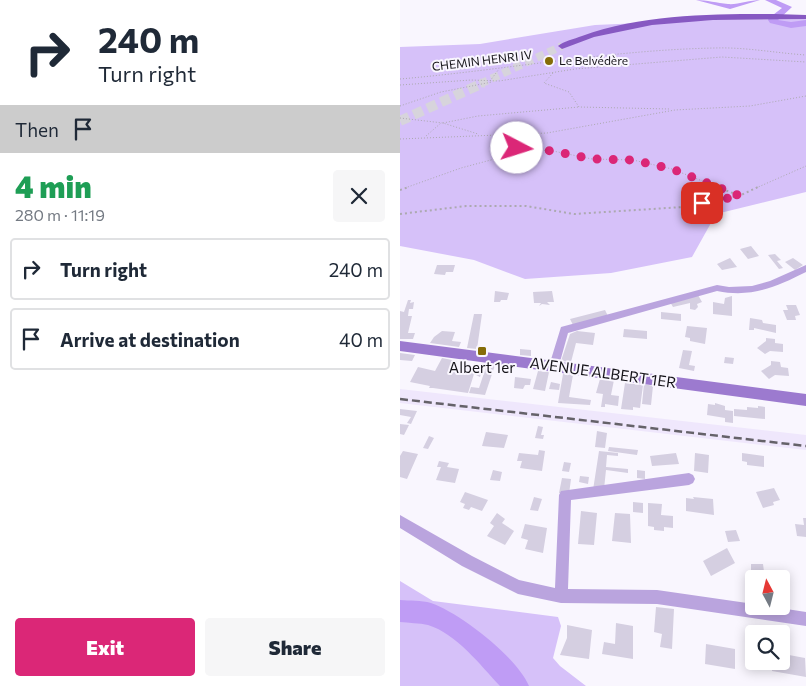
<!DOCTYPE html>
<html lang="en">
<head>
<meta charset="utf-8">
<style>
  :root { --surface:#fff; --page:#f6f6f7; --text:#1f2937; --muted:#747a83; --line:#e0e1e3; --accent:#db2777 }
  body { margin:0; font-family:Commissioner,sans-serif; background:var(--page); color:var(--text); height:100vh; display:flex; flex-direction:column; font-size:19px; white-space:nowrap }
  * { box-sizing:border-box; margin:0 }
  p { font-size:16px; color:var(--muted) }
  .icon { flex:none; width:28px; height:28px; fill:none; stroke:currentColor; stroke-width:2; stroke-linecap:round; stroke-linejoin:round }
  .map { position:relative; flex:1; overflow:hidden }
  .sheet { display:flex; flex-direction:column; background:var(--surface); width:400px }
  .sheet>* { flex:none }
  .top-card { background:#fff; color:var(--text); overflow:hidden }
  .needle { width:32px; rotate:353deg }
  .buttons { position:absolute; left:345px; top:570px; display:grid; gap:10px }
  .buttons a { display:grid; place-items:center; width:45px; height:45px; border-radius:5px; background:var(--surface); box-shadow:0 2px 12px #0003; font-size:25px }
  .pin { position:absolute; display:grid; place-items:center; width:42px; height:42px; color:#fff; margin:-21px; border-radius:10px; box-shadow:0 2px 8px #0006 }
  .me { position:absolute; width:55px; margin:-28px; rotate:95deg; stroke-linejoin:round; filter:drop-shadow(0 0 4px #0008) }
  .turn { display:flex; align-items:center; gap:18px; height:105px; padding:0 15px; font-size:22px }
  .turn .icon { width:65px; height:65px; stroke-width:2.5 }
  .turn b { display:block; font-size:35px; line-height:42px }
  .then { display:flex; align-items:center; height:48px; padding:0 15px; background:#0003; gap:10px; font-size:19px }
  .round { display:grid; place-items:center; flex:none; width:52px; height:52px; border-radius:5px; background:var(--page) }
  .overview { display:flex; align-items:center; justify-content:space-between; height:85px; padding:0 15px }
  h1 { font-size:30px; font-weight:800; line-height:38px; color:#1e9e55 }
  .action { display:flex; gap:10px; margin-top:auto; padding:10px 15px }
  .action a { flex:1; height:58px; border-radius:5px; background:var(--accent); color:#fff; font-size:20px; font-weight:800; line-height:58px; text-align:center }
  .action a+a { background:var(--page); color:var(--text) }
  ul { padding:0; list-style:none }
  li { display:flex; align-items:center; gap:15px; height:62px; margin:0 10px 8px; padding:0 5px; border:2px solid var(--line); border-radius:5px }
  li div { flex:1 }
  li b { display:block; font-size:19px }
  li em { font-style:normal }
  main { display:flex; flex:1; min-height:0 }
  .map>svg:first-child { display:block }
  .built { fill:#efe7fc }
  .green { fill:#d6c1f9 }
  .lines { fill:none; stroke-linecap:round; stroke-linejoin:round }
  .river { fill:#bf9cf5; fill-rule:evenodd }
  .building { fill:#d5cfe1 }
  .primary-tunnel-far1 { stroke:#d7d4dc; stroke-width:8; stroke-dasharray:8 4.5; stroke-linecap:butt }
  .primary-tunnel { stroke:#d7d4dc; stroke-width:10; stroke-dasharray:10 5; stroke-linecap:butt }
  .path-far1 { stroke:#aca9b0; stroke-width:1; stroke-dasharray:1 2; stroke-linecap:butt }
  .path { stroke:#aca9b0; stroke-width:2; stroke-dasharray:2 3; stroke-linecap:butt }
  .minor { fill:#baa4de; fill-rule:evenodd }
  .secondary { fill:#9c7acf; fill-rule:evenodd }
  .primary { fill:#8759c2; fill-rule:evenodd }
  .rail { stroke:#656269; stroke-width:2.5; stroke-dasharray:8 4; stroke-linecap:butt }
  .route { stroke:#db2777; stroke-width:9; stroke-dasharray:0 16.2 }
  .poi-dot { fill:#856c08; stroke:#f9f6fe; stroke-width:2 }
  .labels { text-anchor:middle; stroke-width:4; stroke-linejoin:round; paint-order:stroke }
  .far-street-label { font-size:12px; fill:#16141a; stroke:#f9f6fe }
  .far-poi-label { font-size:12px; fill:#16141a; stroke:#f9f6fe; text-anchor:start }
  .poi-label { font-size:15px; fill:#16141a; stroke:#f9f6fe }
  .street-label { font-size:15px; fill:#16141a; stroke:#f9f6fe }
</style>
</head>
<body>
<main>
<section class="sheet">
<div class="top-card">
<div class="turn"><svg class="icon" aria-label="right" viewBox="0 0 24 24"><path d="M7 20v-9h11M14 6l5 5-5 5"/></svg><div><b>240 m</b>Turn right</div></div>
<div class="then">Then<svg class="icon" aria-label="arrive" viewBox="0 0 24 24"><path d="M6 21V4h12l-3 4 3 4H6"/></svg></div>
</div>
<div class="overview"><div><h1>4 min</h1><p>280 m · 11:19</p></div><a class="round"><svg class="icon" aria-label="close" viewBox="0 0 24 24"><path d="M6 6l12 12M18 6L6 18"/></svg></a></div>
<ul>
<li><svg class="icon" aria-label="right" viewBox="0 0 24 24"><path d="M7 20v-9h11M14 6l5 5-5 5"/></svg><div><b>Turn right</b></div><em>240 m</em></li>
<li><svg class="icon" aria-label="arrive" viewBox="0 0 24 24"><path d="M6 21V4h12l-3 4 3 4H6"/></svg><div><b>Arrive at destination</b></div><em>40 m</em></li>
</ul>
<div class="action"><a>Exit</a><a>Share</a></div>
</section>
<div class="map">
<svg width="406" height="686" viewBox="0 0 406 686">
  <rect width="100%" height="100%" fill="#f9f6fe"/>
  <path class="built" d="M 0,389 L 406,435 L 406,450 L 0,403 Z"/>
  <path class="green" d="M 406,19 L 406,192 L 316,214 L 292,257 L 211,273 L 125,279 L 74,260 L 0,246 L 0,47 L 80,44 L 195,25 L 311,20 Z
    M 0,581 L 33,601 L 158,617 L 161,626 L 153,658 L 160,666 L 186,686 L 0,686 Z"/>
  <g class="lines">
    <path class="river" d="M 296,0 C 307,0 317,3 328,4 C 337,5 350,0 360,0 L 330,9 Z
      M 365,0 L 376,0 L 392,7 L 378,20 L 391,22 L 406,20 L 406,26 L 391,28 L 370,23 L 368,20 L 369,18 L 382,8 Z
      M 0,600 C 10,601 21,600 31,603 C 60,613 117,657 129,686 L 100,686 C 80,665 57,634 28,625 C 19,623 9,623 0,622 Z"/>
  </g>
  <path class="building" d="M 351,246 L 359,256 L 348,259 L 340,249 Z
    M 375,254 L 381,260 L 377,261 L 383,268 L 379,269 L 368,255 Z
    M 330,258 L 337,267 L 322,270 L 317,264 Z
    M 393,258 L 403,265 L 395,270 L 385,262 Z
    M 37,265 L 55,265 L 53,272 L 46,272 L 45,275 L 34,274 Z
    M 95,291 L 109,293 L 107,300 L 101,300 L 100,302 L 94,302 Z
    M 152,291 L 154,302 L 147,302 L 150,305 L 142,304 L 139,306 L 141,303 L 134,303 L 133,292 Z
    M 298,295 L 302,302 L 297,304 L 298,307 L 295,310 L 290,309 L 290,303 L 273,307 L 270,302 Z
    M 332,296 L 332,316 L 313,314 L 313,302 L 324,304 L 325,298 Z
    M 8,300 L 11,300 L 10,303 L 14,302 L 13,309 L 9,309 L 8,316 L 12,316 L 8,333 L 15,333 L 13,339 L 0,339 L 0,311 L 4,312 Z
    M 386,305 L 396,305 L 400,315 L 395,316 L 396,320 L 387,320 L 383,310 L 388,310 Z
    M 205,310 L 208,316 L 173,325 L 170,319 Z
    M 261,312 L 281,314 L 281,321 L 261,319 Z
    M 74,314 L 82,314 L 77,349 L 67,348 Z
    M 350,318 L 362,320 L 363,323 L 376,325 L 376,333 L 354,328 L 354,330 L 349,330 Z
    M 287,326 L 307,328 L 305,344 L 290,341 L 290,338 L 285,337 Z
    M 224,329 L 247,331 L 247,339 L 223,337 Z
    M 42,331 L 55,332 L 52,341 L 61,342 L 59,347 L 30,343 L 34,337 Z
    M 177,331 L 195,333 L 193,345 L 176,343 L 171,362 L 161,361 L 170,334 Z
    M 366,338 L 375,339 L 375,343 L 383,344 L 383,352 L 370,351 L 365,354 L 357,348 L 366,341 Z
    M 120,349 L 131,350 L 131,356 L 120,355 Z
    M 283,350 L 292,351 L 289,365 L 295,366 L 294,371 L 279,368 Z
    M 0,353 L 15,355 L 12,361 L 0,360 Z
    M 325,357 L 334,358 L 333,364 L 324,363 Z
    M 42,358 L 57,361 L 53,370 L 59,372 L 63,366 L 82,370 L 80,377 L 74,374 L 68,393 L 33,388 L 29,388 L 30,386 L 10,382 L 18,367 L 35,371 Z
    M 371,361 L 380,362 L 381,367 L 388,368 L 389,376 L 375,375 L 369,379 L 361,371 L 371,365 Z
    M 87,364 L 95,365 L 85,395 L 69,393 L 71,387 L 79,388 Z
    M 138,371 L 149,372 L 145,391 L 133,389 Z
    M 163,374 L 173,375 L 169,397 L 191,400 L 190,405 L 158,403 Z
    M 115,377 L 131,379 L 130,385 L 125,385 L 123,389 L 114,388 Z
    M 200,379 L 214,380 L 211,395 L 219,396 L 218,406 L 205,404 L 205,407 L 201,407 L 203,394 L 196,393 Z
    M 151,382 L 160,384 L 159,390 L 149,389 Z
    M 225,383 L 243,385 L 240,408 L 233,407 L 233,410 L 221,409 Z
    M 244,384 L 253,386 L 251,405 L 242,404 Z
    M 315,403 L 325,406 L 325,410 L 333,411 L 333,423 L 325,422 L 325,418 L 307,415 L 308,404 L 315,405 Z
    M 358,406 L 365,407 L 365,419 L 334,416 L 334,409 L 347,410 L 347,407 L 358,408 Z
    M 0,409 L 17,411 L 11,424 L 7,423 L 11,417 L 0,415 Z
    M 0,424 L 9,425 L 4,435 L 0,434 Z
    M 138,426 L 143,427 L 141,435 L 144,435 L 143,439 L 135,438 Z
    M 197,431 L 207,433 L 205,448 L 195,447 Z
    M 86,432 L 108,435 L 104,448 L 82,446 Z
    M 29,436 L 34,438 L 28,449 L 23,448 Z
    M 209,447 L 238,450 L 237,455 L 208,451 Z
    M 139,450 L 145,451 L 142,471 L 120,468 L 122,461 L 117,461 L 119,453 L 138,455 Z
    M 3,451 L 18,454 L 7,479 L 0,477 L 0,456 Z
    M 199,451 L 218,453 L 218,456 L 207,455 L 206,467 L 228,469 L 228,473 L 206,470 L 204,489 L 193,490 Z
    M 276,453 L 279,464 L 252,466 L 250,456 Z
    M 295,453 L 309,455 L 308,473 L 294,471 Z
    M 342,453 L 364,456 L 364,467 L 347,465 L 347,462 L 342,461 Z
    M 39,461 L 49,463 L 47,467 L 59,469 L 55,483 L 36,480 L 41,467 L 37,467 Z
    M 164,462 L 171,463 L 169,472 L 162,471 Z
    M 93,470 L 102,472 L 100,481 L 90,480 Z
    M 237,470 L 245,471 L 245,479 L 237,478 Z
    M 180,476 L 189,477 L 188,484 L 179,482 Z
    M 162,478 L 171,479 L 169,494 L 159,493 Z
    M 374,488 L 380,500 L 373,502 L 374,505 L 363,508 L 356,492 Z
    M 65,492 L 88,500 L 82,511 L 71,507 L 69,510 L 63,508 L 65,504 L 60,502 Z
    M 134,497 L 142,499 L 138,511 L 130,510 Z
    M 293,497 L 313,499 L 314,515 L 286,511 L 286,498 L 294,499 Z
    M 233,502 L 243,503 L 243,513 L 233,512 Z
    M 248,503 L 262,504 L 261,515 L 273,516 L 273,528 L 264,527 L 264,531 L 254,530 L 254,527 L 248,526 Z
    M 181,511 L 197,513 L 194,545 L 178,544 Z
    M 97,513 L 105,519 L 102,523 L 114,531 L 105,545 L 87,536 L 94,526 L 90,523 Z
    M 215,513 L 230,514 L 231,543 L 212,541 Z
    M 403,518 L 406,518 L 406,537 L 397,536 L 395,524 L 404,525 Z
    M 125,524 L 147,528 L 143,553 L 125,549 L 128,540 L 121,538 Z
    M 336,530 L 340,541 L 328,542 L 325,531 Z
    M 327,548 L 335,563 L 311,576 L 303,561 Z
    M 351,564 L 363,564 L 365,579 L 351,578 Z
    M 256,607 L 274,609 L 272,649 L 260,647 L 262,634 L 254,632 Z
    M 216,623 L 233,626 L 233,659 L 202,654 L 204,642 L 215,644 Z
    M 167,625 L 192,630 L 189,659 L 160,655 L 167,638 Z
    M 306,644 L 335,649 L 335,669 L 305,664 Z
    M 381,651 L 388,652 L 389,655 L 405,658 L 406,677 L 372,671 L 372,661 L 381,661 Z"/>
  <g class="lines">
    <path class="primary-tunnel-far1" d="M 80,84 L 162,46"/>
    <path class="primary-tunnel" d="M 0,121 L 83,83"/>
    <path class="path-far1" d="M 153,73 L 144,83 L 169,92 L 179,107 L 270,109
      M 0,79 C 105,70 209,50 315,48 C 345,47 376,53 406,55
      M 90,81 L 99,69
      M 0,85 L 71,80 L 99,81 L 175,69 L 322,57 L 406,62
      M 0,106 L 41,92 L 92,82
      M 0,118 L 43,123 L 78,134
      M 43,123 L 78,116 L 179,107
      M 26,136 L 41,123
      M 0,139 L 147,133 L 275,110 L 350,106 L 406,96
      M 117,148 L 153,151 L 192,159 L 233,160 L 272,169 L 320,188
      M 5,188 L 61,168 L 102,157 L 117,148 L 118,135
      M 356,188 L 406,166"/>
    <path class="path" d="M 317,187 L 338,195
      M 0,190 L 9,187
      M 0,214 L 66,206 L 126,206 L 174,214 L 283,207 L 339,196 L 358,187"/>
    <path class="minor" d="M 406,265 L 406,272 C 376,287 352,298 317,291 L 168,333 L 158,369 L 150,369 L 149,366 L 161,327 L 317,285 L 329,287 L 352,286 L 370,281 Z
      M 289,473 L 293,475 L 295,479 L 293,483 L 289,485 L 171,500 L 168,589 L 257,590 L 354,604 L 354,606 L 367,606 L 406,612 L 406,626 L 257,604 L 161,603 L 118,594 L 62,566 L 0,528 L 0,515 L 72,556 L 119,580 L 155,588 L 159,495 L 161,491 Z"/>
    <path class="secondary" d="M 0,341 L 406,394 L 406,406 L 0,351 Z"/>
    <path class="primary" d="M 375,14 L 406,15 L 406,19 L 313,20 L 252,25 L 194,37 L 162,49 L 158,46 C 164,41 174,39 182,36 C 243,14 311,14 375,14 Z"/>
    <path class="rail" d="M 0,399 L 406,446"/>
  </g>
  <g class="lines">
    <path class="route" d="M 117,148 L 153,151 L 192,159 L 233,160 L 272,169 L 340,196 L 302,203"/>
  </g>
  <g class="poi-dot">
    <circle cx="149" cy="61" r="5"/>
    <rect x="77" y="346" width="10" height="10" rx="2.5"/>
  </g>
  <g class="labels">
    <g class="far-street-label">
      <text transform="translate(82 61) rotate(-7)" y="4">CHEMIN HENRI IV</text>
    </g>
    <g class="far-poi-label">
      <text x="159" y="65">Le Belvédère</text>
    </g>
    <g class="poi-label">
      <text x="82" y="373">Albert 1er</text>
    </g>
    <g class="street-label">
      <text transform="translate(203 373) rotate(8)" y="5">AVENUE ALBERT 1ER</text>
    </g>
  </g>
</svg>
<div class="buttons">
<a><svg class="needle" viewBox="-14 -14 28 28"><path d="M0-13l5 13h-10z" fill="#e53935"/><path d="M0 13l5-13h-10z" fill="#747a83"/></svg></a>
<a><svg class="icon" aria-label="search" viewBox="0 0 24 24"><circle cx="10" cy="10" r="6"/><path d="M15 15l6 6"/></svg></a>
</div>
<div class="pin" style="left:302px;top:203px;background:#d93025"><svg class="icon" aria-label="arrive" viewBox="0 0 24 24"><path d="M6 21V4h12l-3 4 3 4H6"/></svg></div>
<svg class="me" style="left:117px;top:148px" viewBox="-20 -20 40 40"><circle r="19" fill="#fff"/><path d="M0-13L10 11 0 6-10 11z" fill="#db2777"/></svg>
</div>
</main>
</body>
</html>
